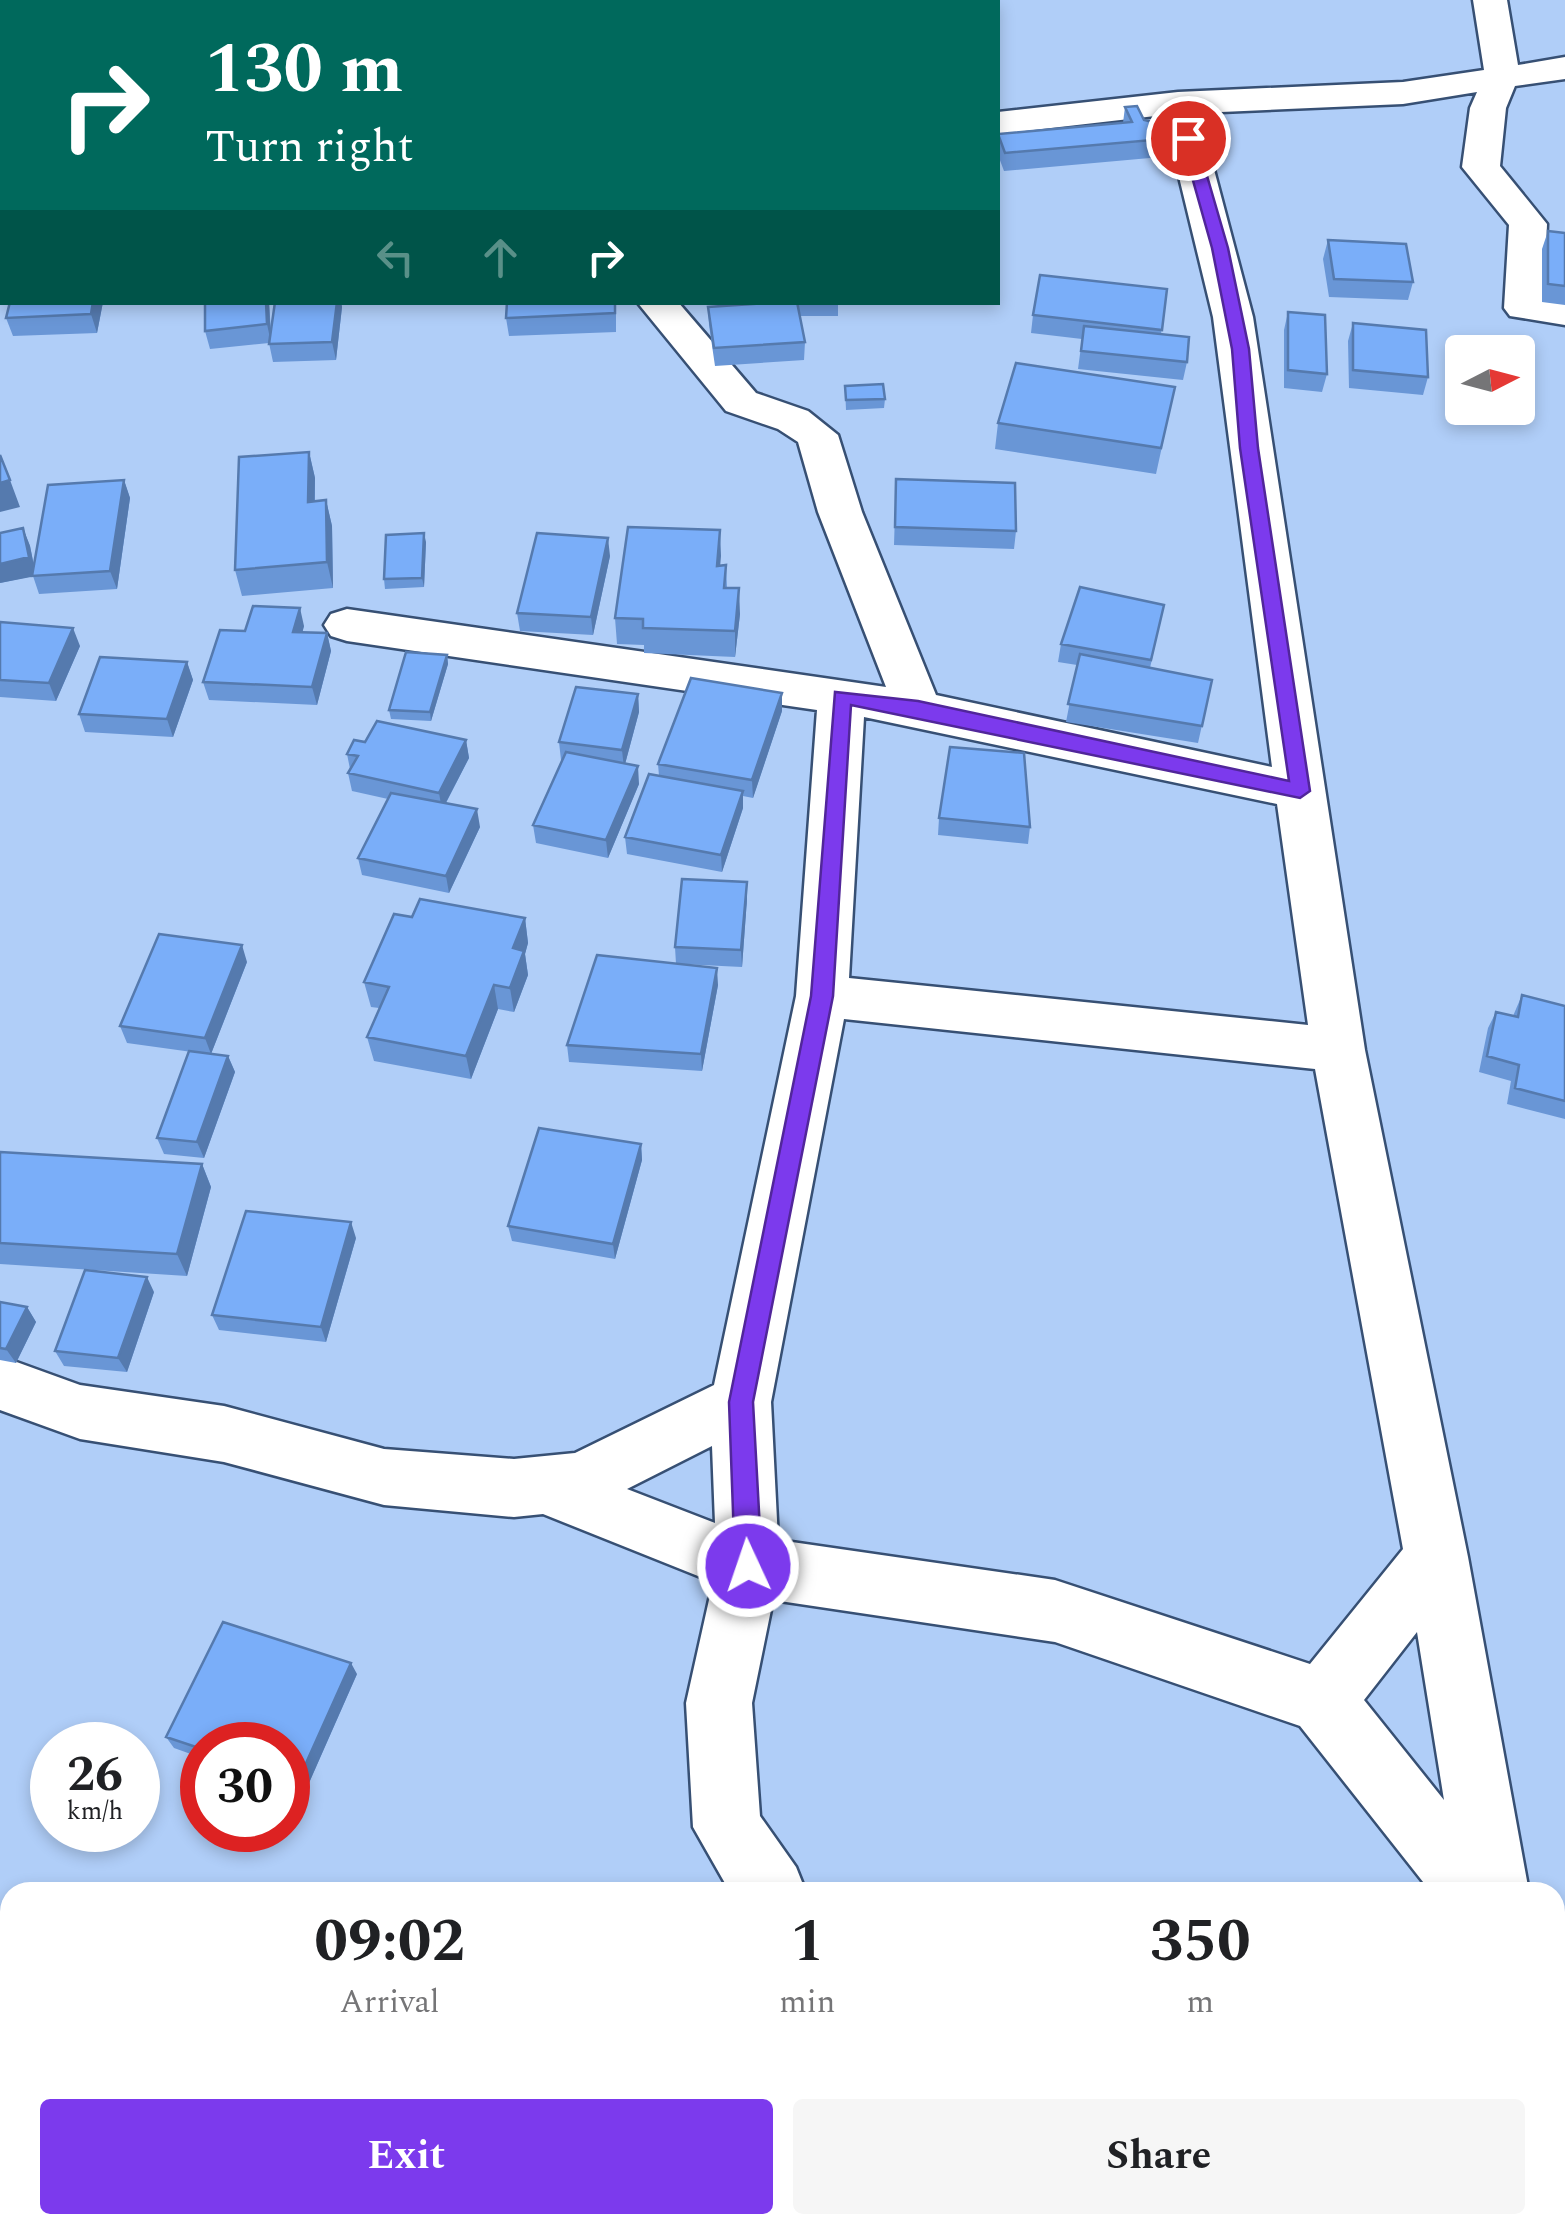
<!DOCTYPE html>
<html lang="en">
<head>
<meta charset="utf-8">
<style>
  :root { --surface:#fff; --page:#f6f6f6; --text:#202124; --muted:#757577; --accent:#7c3aed }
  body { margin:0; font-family:Spectral,serif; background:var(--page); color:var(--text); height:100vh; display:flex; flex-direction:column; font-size:38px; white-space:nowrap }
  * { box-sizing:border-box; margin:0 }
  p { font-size:32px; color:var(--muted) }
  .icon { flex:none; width:55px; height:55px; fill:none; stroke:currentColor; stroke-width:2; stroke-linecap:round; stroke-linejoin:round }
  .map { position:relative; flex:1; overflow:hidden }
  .side { position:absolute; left:0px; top:1882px; width:1565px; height:352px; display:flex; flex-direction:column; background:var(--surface); border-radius:30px 30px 0 0; box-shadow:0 5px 15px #0003 }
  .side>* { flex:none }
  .banner { position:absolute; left:0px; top:0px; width:1000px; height:305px; box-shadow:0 5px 15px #0003; background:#00695c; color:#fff; overflow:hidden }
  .needle { width:65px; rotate:84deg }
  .buttons { position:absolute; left:1445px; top:335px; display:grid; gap:20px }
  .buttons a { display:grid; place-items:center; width:90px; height:90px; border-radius:10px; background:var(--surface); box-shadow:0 5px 15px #0003; font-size:50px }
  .speed { position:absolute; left:30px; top:1722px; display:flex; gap:20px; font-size:50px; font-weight:700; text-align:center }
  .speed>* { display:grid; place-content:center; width:130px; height:130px; border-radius:50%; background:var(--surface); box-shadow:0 5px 15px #0003; line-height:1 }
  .speed small { font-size:25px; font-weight:400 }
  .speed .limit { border:15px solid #d22; background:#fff; color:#111 }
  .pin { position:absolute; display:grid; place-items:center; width:85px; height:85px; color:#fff; margin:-42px; border:5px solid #fff; border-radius:50%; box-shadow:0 2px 10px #0007 }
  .me { position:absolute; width:110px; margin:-55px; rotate:357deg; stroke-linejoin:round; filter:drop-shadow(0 0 8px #0008) }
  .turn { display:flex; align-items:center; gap:35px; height:210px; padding:0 40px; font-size:45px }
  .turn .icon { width:130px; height:130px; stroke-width:2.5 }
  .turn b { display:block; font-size:70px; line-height:85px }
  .lanes { display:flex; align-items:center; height:95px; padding:0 40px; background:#0003; justify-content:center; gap:50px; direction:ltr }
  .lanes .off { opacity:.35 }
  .eta { display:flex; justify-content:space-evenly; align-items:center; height:170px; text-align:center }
  .eta b { font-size:60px; font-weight:700; line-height:70px }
  .action { display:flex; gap:20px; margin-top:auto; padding:20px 40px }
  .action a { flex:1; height:115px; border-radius:10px; background:var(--accent); color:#fff; font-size:40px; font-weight:700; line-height:115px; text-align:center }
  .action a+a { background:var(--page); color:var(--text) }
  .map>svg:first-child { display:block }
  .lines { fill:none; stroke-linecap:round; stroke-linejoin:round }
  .minor-casing { stroke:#375074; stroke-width:5 }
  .minor { fill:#fff; fill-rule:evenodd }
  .wall { fill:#6996d6 }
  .shaded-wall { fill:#557aae }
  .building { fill:#7aaef9; stroke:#557aae; stroke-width:2.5 }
  .route { fill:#7c3aed; stroke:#51269a; stroke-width:2.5 }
</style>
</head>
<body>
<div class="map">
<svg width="1565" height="2233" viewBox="0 0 1565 2233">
  <rect width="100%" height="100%" fill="#b0cef8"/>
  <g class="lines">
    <g class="minor-casing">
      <path id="minor" d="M 211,0 L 245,0 L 245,2 L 211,2 Z
        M 457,0 L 491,0 L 491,2 L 457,2 Z
        M 1473,0 L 1507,0 L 1518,65 L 1565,57 L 1565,79 L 1515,86 L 1506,108 L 1500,166 L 1547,224 L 1544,299 L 1565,301 L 1565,325 L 1510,316 L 1504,308 L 1509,225 L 1462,167 L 1470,108 L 1477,92 L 1403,104 L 1199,113 L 1253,317 L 1365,1050 L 1468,1557 L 1529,1892 L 1431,1892 L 1300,1726 L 1055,1642 L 773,1600 L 752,1703 L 760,1816 L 796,1867 L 806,1892 L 730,1892 L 693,1827 L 686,1703 L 713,1582 L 543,1514 L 514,1517 L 384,1505 L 224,1462 L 80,1439 L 0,1410 L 0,1356 L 80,1385 L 224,1406 L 384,1449 L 514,1459 L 575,1453 L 714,1385 L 796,996 L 817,710 L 347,641 L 331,636 L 324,625 L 331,614 L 347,609 L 886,687 L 818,512 L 798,442 L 778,429 L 726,411 L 637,302 L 678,302 L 756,393 L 808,411 L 838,435 L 862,512 L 936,695 L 1272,767 L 1213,317 L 1164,115 L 998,134 L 998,112 L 1178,92 L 1403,82 L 1484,70 ZM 864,717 L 1277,804 L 1308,1025 L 849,978 ZM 844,1019 L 1315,1069 L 1403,1549 L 1310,1664 L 1055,1580 L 778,1540 L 771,1402 ZM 712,1446 L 715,1523 L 627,1489 ZM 1417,1632 L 1444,1800 L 1364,1700 Z
        M 0,108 L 2,109 L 2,131 L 0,130 Z
        M 1565,1919 L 1565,1998 L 1555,2003 L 1555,1923 Z
        M 1555,2190 L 1565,2194 L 1565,2233 L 1511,2233 L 1510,2225 L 1555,2225 Z
        M 701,2225 L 777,2225 L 776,2233 L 700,2233 Z"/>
    </g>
    <use href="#minor" class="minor"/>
  </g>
  <path class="wall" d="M 1125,107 L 1144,120 L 1164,139 L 1161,157 L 1004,171 L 998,155 L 998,134 L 1123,123 Z
    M 1548,231 L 1565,233 L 1565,305 L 1542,302 L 1542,249 Z
    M 1328,240 L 1413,282 L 1408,300 L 1329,297 L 1323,259 Z
    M 1167,289 L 1161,334 L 1187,362 L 1183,380 L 1078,369 L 1082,339 L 1031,333 L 1033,315 Z
    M 10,302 L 103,302 L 97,333 L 13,336 L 6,318 Z
    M 205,302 L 269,302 L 271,331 L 275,302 L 341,302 L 342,307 L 336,360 L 273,362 L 269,343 L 210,349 L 205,331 Z
    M 616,302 L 616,332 L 509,336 L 506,318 Z
    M 763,302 L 838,302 L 838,316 L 800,316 L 805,342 L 804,360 L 715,366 L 709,325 L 708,307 Z
    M 1288,312 L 1327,374 L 1322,392 L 1284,388 L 1284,330 Z
    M 1353,323 L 1428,377 L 1423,395 L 1349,388 L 1348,341 Z
    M 845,386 L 885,399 L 884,408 L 846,410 Z
    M 1175,387 L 1156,474 L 995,449 L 998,423 Z
    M 309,452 L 315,478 L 315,501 L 326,500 L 332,526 L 333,588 L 242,596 L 235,570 Z
    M 896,479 L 1016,531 L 1014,549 L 894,545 Z
    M 124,480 L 130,498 L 117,589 L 39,594 L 33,576 L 0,583 L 23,528 L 30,546 L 34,566 Z
    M 720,530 L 720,565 L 726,565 L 727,588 L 740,614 L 735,657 L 644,653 L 644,645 L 617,644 L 615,618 Z
    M 426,542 L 424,587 L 385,589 L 384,579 Z
    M 610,556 L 593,635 L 520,631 L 517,613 Z
    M 1164,605 L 1150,668 L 1212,680 L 1198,743 L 1066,722 L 1077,665 L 1058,662 L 1061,644 Z
    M 0,622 L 80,646 L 56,701 L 0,697 Z
    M 304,626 L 302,632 L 327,633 L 331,651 L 317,705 L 209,700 L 203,682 L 245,631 Z
    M 447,655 L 448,664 L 431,721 L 391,719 L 389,710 Z
    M 187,662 L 193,680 L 173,737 L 85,732 L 79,714 Z
    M 638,694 L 639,712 L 625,764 L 639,784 L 608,858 L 536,843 L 533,825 L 563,760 L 561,760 L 559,742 Z
    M 782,711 L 753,798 L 743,796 L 743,808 L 722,872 L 627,854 L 625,837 L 659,776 L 658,764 Z
    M 466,740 L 469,758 L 446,803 L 480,827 L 449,893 L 362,875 L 358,858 L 388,799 L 352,791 L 348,773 L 350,769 L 347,754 L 365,742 Z
    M 939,818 L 1030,827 L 1028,844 L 938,835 Z
    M 747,899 L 742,967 L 681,964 L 718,985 L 702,1071 L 569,1062 L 567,1045 L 676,964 L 675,947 Z
    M 412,917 L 525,918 L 528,943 L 525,954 L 528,975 L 514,1012 L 498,1009 L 471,1079 L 374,1061 L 367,1037 L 379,1008 L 371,1007 L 364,982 Z
    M 247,962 L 211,1054 L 228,1056 L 235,1072 L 204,1158 L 164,1154 L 157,1138 L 192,1052 L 127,1043 L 120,1026 Z
    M 1522,995 L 1565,1006 L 1565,1119 L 1507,1104 L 1511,1081 L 1479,1072 L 1488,1028 L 1496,1012 L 1513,1016 Z
    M 641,1144 L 642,1160 L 615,1259 L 512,1241 L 508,1226 Z
    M 0,1152 L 202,1164 L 211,1187 L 187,1276 L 0,1264 Z
    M 356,1238 L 326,1342 L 219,1330 L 212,1315 Z
    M 154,1292 L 127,1372 L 64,1366 L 55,1351 Z
    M 0,1302 L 27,1307 L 36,1322 L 16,1363 L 0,1360 Z
    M 357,1674 L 305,1792 L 288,1786 L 288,1745 L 202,1745 L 202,1758 L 174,1748 L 166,1737 Z"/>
  <path class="shaded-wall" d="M 0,223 L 2,231 L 0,247 Z
    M 93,302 L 103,302 L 97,333 L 91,314 Z
    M 266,302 L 269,302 L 271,343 L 267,324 Z
    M 337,302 L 341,302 L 342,307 L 336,360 L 332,342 Z
    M 309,452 L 315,478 L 314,528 L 308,502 Z
    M 10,480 L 20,507 L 0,512 L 0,483 Z
    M 124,480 L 130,498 L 117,589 L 110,571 Z
    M 326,500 L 332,526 L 333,588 L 327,562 Z
    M 23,528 L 30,546 L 36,576 L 0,583 L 0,564 Z
    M 720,530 L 721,556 L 718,592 L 717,566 Z
    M 424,533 L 426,542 L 424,587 L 422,578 Z
    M 608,538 L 610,556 L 593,635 L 591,617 Z
    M 739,588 L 740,614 L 735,657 L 735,631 Z
    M 300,608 L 304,626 L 298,650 L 293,632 Z
    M 73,628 L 80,646 L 56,701 L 49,683 Z
    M 327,633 L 331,651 L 317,705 L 312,687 Z
    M 447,655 L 448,664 L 431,721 L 430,712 Z
    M 187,662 L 193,680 L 173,737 L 167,719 Z
    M 782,693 L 782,711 L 753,798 L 752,780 Z
    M 638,694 L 639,712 L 624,768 L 622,750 Z
    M 466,740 L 469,758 L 442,810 L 439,793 Z
    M 638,766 L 639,784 L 608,858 L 606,840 Z
    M 743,791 L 743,808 L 722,872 L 721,855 Z
    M 477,809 L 480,827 L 449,893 L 446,876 Z
    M 747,882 L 747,899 L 742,967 L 741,950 Z
    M 525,918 L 528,943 L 525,954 L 528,975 L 514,1012 L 510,988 L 513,948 Z
    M 242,945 L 247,962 L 211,1054 L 205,1038 Z
    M 717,968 L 718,985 L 702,1071 L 701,1054 Z
    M 494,985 L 498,1009 L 471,1079 L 466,1056 Z
    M 228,1056 L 235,1072 L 204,1158 L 197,1142 Z
    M 641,1144 L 642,1160 L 615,1259 L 613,1244 Z
    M 202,1164 L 211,1187 L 187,1276 L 177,1254 Z
    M 351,1222 L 356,1238 L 326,1342 L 321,1327 Z
    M 147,1277 L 154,1292 L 127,1372 L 118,1358 Z
    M 27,1307 L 36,1322 L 16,1363 L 6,1349 Z
    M 351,1663 L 357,1674 L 305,1792 L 298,1781 Z"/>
  <path class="building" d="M 275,0 L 339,0 L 339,2 L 275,2 Z
    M 1137,106 L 1144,120 L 1157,123 L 1164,139 L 1005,153 L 998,134 L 1132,122 L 1125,107 Z
    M 1548,231 L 1565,233 L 1565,286 L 1548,284 Z
    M 1328,240 L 1406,244 L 1413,282 L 1334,279 Z
    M 1040,275 L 1167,289 L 1162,330 L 1033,315 Z
    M 10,302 L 93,302 L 91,314 L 6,318 Z
    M 205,302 L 266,302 L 267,324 L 205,331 Z
    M 275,302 L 337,302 L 332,342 L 269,344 Z
    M 507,302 L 615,302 L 615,313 L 506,318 Z
    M 782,302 L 797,302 L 805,342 L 714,348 L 708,307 Z
    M 1288,312 L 1325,315 L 1327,374 L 1288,370 Z
    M 1353,323 L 1426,330 L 1428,377 L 1353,370 Z
    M 1084,326 L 1189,337 L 1187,362 L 1081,351 Z
    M 1016,363 L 1175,387 L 1161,448 L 998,423 Z
    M 883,384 L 885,399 L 846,400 L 845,386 Z
    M 309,452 L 308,502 L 326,500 L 327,562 L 235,570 L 239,457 Z
    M 0,455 L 10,480 L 0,483 Z
    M 896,479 L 1015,483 L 1016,531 L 895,527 Z
    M 124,480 L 110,571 L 32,576 L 48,485 Z
    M 628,527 L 720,530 L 717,566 L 726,565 L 724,588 L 739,588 L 735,631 L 643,628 L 643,619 L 615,618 Z
    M 23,528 L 29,557 L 0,564 L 0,533 Z
    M 424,533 L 422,578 L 384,579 L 386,535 Z
    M 537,533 L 608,538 L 591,617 L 517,613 Z
    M 1080,587 L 1164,605 L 1151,660 L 1061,644 Z
    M 253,606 L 300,608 L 293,632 L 327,633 L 312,687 L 203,682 L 220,630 L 245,631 Z
    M 0,622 L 73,628 L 49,683 L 0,680 Z
    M 406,652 L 447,655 L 430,712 L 389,710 Z
    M 1080,654 L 1212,680 L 1202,726 L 1068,704 Z
    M 100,657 L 187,662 L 167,719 L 79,714 Z
    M 691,678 L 782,693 L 752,780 L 658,764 Z
    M 576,687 L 638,694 L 622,750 L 559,742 Z
    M 377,721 L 466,740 L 439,793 L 348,773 L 358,756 L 347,754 L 354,740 L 365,742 Z
    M 950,747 L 1024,753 L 1030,827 L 939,818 Z
    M 566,752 L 638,766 L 606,840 L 533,825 Z
    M 649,774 L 743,791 L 721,855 L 625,837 Z
    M 391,793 L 477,809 L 446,876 L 358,858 Z
    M 682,879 L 747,882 L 741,950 L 675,947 Z
    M 420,899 L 525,918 L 513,948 L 524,951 L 510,988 L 494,985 L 466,1056 L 367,1037 L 389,987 L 364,982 L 394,914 L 412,917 Z
    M 159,934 L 242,945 L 205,1038 L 120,1026 Z
    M 597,955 L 717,968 L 701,1054 L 567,1045 Z
    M 1522,995 L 1565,1006 L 1565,1101 L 1515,1088 L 1519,1065 L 1487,1056 L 1496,1012 L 1518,1017 Z
    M 189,1051 L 228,1056 L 197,1142 L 157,1138 Z
    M 539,1128 L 641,1144 L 613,1244 L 508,1226 Z
    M 0,1152 L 202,1164 L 177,1254 L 0,1243 Z
    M 246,1211 L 351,1222 L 321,1327 L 212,1315 Z
    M 85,1270 L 147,1277 L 118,1358 L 55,1351 Z
    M 0,1302 L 27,1307 L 6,1349 L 0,1348 Z
    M 223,1622 L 351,1663 L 298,1781 L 288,1777 L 288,1745 L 202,1745 L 202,1749 L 166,1737 Z"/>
  <path class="route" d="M 1188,133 L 1196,138 L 1228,248 L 1249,349 L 1258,448 L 1310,791 L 1300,798 L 851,705 L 833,996 L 753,1402 L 762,1566 L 758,1575 L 748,1578 L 739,1575 L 735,1566 L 729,1402 L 811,996 L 835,692 L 918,701 L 1289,781 L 1240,448 L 1232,349 L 1212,248 L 1181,138 Z"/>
</svg>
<div class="buttons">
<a><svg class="needle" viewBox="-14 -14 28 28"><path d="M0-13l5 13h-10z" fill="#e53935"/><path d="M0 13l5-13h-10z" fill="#757577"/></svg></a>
</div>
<div class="speed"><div>26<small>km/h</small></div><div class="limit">30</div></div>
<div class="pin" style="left:1188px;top:138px;background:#d93025"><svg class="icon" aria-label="arrive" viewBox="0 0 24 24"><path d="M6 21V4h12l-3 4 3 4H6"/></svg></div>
<svg class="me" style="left:748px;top:1566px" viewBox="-20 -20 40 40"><circle r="17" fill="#7c3aed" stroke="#fff" stroke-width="3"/><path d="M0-11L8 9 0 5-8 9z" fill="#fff"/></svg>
<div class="banner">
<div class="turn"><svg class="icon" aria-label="right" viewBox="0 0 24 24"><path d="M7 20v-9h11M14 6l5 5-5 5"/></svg><div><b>130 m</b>Turn right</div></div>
<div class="lanes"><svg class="icon off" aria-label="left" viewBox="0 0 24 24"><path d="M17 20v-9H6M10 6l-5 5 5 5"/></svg><svg class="icon off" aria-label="ahead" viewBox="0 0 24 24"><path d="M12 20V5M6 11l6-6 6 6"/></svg><svg class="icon" aria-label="right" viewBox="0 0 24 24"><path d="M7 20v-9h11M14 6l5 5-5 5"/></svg></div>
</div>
<section class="side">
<div class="eta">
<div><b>09:02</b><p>Arrival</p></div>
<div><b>1</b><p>min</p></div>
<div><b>350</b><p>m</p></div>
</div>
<div class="action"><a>Exit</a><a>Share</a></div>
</section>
</div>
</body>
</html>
